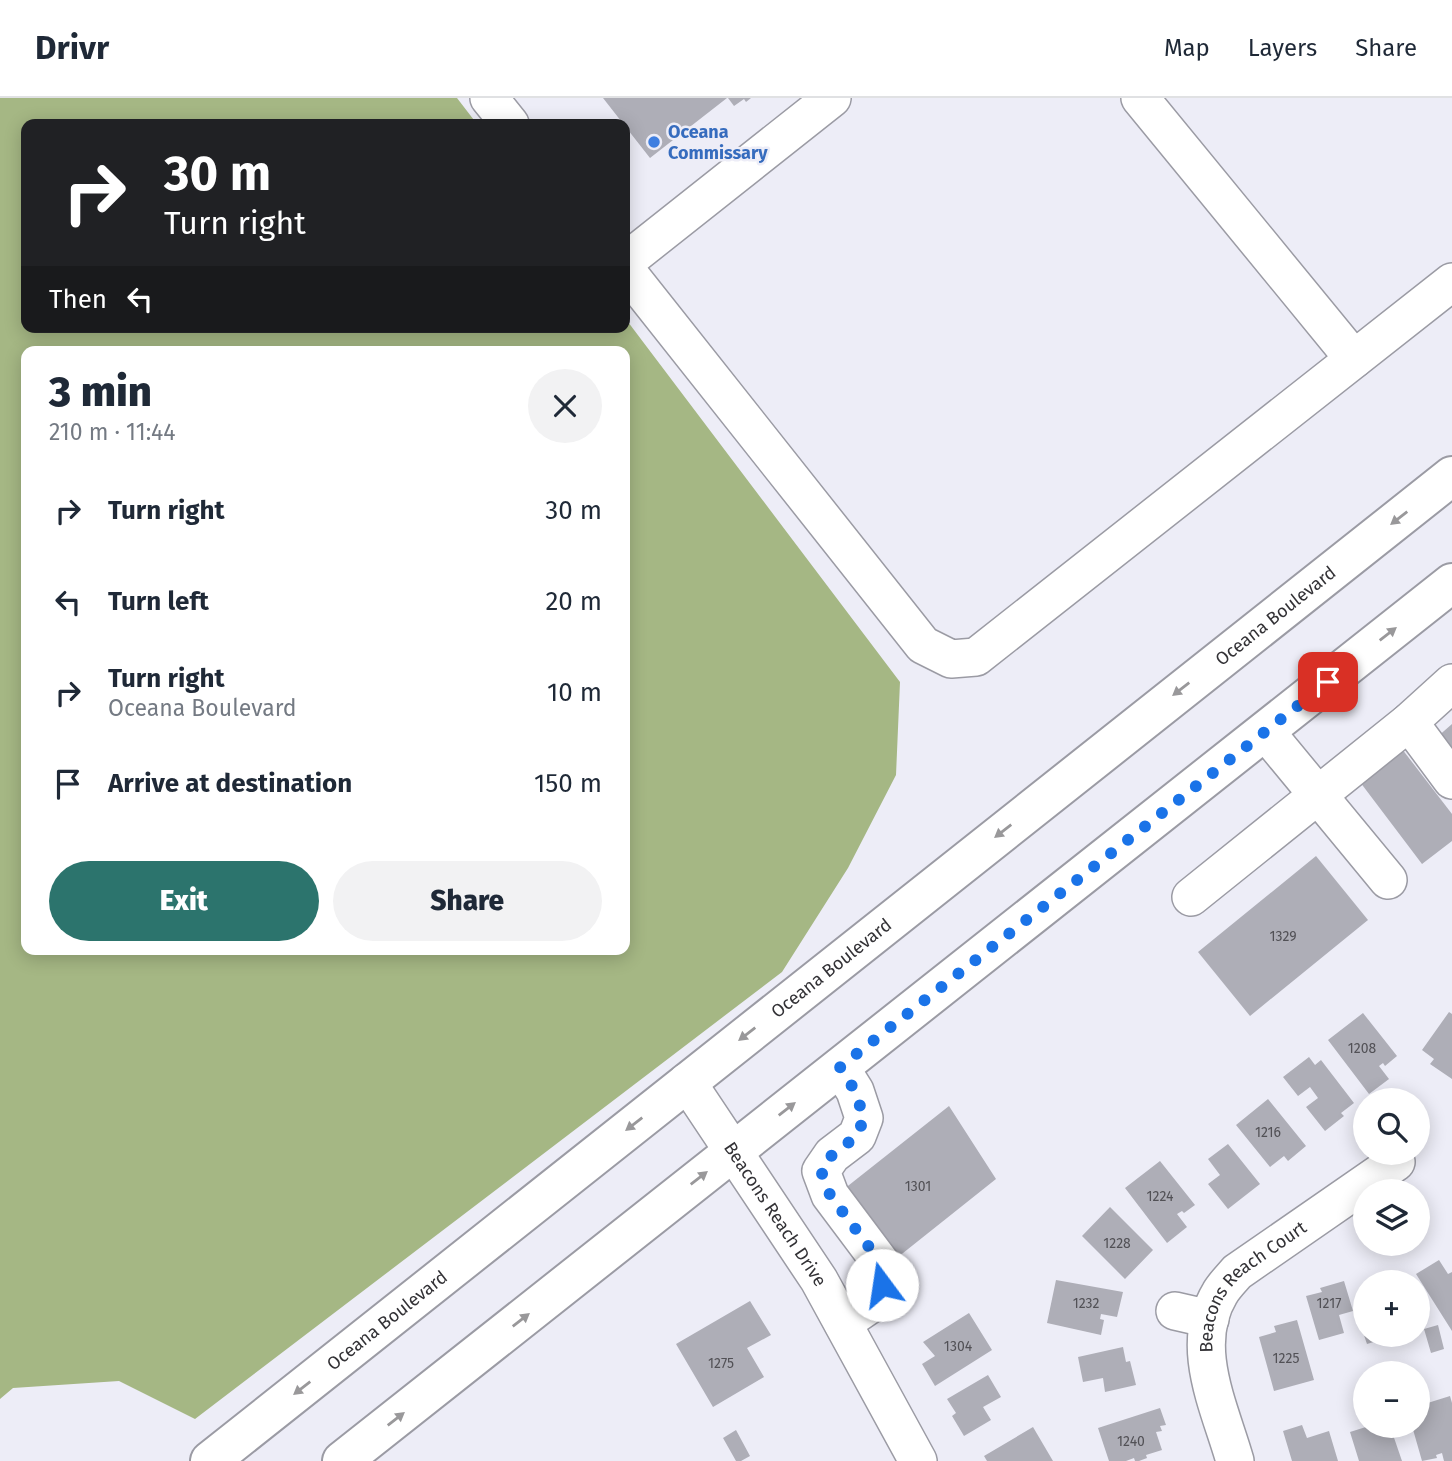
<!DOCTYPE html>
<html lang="en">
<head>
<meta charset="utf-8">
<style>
  :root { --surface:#fff; --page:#f2f2f3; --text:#1f2937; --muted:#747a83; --line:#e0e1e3; --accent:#2c746d }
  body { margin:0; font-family:"Fira Sans",sans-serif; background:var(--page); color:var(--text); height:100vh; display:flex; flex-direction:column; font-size:26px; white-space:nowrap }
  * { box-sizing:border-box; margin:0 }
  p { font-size:23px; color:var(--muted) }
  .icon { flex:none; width:38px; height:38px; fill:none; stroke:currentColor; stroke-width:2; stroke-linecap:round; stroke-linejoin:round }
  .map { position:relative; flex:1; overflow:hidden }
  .details { position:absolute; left:21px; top:248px; width:609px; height:609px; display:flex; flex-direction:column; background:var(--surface); border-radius:14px; box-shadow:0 4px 18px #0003 }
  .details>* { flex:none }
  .banner { position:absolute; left:21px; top:21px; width:609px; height:214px; border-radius:14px; box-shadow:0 4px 18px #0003; background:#202124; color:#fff; overflow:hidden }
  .controls { position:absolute; left:1353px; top:990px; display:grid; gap:14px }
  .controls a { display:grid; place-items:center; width:77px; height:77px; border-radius:50%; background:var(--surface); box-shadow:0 4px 18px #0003; font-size:35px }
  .pin { position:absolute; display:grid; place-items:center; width:60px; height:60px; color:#fff; margin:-30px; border-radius:14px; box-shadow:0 4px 10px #0006 }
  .me { position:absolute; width:77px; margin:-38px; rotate:346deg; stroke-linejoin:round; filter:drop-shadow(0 0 5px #0008) }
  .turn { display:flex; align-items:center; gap:24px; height:147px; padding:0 28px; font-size:32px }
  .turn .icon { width:91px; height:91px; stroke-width:2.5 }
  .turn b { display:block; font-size:49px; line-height:60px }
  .then { display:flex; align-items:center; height:66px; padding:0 28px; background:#0003; gap:14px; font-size:26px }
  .round { display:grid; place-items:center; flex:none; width:74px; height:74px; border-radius:37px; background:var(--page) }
  .headline { display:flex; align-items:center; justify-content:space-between; height:119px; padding:0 28px }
  h1 { font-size:42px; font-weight:800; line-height:52px }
  .button { display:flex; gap:14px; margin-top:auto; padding:14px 28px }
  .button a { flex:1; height:80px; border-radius:42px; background:var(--accent); color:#fff; font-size:28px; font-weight:800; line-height:80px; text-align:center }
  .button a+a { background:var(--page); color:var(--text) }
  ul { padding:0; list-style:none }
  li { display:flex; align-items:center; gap:21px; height:91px; padding:0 28px }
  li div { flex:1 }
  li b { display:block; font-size:26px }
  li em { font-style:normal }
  header { display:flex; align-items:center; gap:42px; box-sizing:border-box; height:98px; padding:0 35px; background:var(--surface); border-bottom:2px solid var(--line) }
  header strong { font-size:33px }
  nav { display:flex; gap:38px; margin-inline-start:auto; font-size:24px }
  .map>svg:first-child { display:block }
  .forest { fill:#a5b784; fill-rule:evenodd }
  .building { fill:#aeaeb7 }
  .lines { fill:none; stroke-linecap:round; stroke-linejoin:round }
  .minor-casing { stroke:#9b9ba4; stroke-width:40 }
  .major-casing { stroke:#9b9ba4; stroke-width:42 }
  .minor { stroke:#fff; stroke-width:37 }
  .major { stroke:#fff; stroke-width:38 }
  .oneway { fill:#99989a }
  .route { stroke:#1a73e8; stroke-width:12; stroke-dasharray:0 21.6 }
  .shop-dot { fill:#3f7fe0; stroke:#ededf7; stroke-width:2.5 }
  .labels { text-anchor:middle; stroke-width:5; stroke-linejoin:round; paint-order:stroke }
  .number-label { font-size:14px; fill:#525156 }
  .shop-label { font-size:18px; font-weight:bold; fill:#366cbe; stroke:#ededf7; text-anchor:start }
  .street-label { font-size:18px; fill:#333236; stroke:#ededf7 }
</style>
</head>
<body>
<header>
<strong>Drivr</strong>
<nav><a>Map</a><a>Layers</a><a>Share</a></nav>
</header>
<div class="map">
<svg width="1452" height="1363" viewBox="0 0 1452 1363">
  <rect width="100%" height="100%" fill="#ededf7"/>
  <path class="forest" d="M 0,0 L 457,0 L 477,26 L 26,26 L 26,229 L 625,229 L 625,220 L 900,584 L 896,677 L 848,770 L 782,874 L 195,1321 L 119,1283 L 13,1290 L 0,1301 ZM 26,254 L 625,254 L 625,852 L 26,852 Z"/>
  <path class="building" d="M 603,0 L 727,0 L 650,60 Z
    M 728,0 L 751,0 L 746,4 L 744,1 L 734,8 Z
    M 1452,626 L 1452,660 L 1436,640 Z
    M 1402,651 L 1452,716 L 1452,743 L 1422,766 L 1360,684 Z
    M 1316,758 L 1368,822 L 1250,918 L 1198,854 Z
    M 1449,914 L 1452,916 L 1452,981 L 1430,966 L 1434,961 L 1422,952 Z
    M 1363,915 L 1397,958 L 1385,968 L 1383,965 L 1379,968 L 1389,981 L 1369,996 L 1328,942 Z
    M 1309,959 L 1315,967 L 1321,962 L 1354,1005 L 1341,1015 L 1344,1018 L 1325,1033 L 1306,1009 L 1318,1000 L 1310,989 L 1298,998 L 1283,979 Z
    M 1268,1001 L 1306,1048 L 1288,1063 L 1284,1058 L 1270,1069 L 1236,1027 Z
    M 949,1008 L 996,1081 L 893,1163 L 839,1095 Z
    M 1228,1046 L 1260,1086 L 1228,1111 L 1208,1086 L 1220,1077 L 1208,1061 Z
    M 1160,1063 L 1195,1107 L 1184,1115 L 1182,1113 L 1177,1116 L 1187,1129 L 1167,1145 L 1125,1090 Z
    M 1110,1109 L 1153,1152 L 1125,1181 L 1082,1138 Z
    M 1439,1162 L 1448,1176 L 1452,1174 L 1452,1233 L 1416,1176 Z
    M 1056,1182 L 1123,1194 L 1117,1219 L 1101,1216 L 1100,1221 L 1104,1222 L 1101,1237 L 1047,1225 Z
    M 1344,1183 L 1353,1213 L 1339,1217 L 1344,1235 L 1319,1242 L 1306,1198 L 1322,1194 L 1320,1190 Z
    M 750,1203 L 771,1237 L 747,1250 L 764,1279 L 713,1309 L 676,1246 Z
    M 969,1215 L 992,1252 L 935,1288 L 922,1266 L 935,1258 L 923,1244 Z
    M 1365,1221 L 1365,1237 L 1378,1237 L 1380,1242 L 1367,1246 L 1359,1223 Z
    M 1297,1222 L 1314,1282 L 1274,1293 L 1259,1239 L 1276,1234 L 1274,1228 Z
    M 1438,1227 L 1444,1251 L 1431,1255 L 1424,1231 Z
    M 1123,1249 L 1126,1264 L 1130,1263 L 1136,1287 L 1105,1294 L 1103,1280 L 1083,1284 L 1078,1259 Z
    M 988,1277 L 1001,1299 L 983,1309 L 991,1322 L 964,1338 L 952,1318 L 956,1315 L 947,1301 Z
    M 1450,1298 L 1452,1305 L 1452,1363 L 1444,1363 L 1442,1355 L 1436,1357 L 1437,1360 L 1422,1363 L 1412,1328 L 1418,1328 L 1418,1308 Z
    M 1160,1310 L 1166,1327 L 1160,1328 L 1162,1333 L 1156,1334 L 1162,1352 L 1146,1357 L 1147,1360 L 1139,1363 L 1135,1363 L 1134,1360 L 1126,1363 L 1109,1363 L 1098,1330 Z
    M 1302,1327 L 1307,1340 L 1329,1333 L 1338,1363 L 1292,1363 L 1283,1333 Z
    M 1369,1328 L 1390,1328 L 1402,1363 L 1359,1363 L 1350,1334 Z
    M 1033,1329 L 1053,1363 L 987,1363 L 984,1358 Z
    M 736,1332 L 750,1358 L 741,1363 L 736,1363 L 723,1340 Z"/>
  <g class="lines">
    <g class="minor-casing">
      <g id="minor">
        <path d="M 489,0 L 510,26"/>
        <path d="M 1140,0 L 1354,261"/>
        <path d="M 625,164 L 832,0"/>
        <path d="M 625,171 L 923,547 L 951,561 L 976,559 L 1452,184"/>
        <path d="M 1409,624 L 1452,682"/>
        <path d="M 1265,633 L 1388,782"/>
        <path d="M 1191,799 L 1409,624 L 1452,585"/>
        <path d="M 840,969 L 855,993 L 864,1020 L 857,1038 L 832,1057 L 821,1073 L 830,1097 L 881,1165 L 882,1187 L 872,1205 L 843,1225"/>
        <path id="s1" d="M 687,984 L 819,1182 L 918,1363"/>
        <path d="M 1175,1213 L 1210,1221"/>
        <path id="s2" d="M 1235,1363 C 1220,1310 1188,1248 1220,1195 C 1224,1188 1231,1181 1237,1174 L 1396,1064"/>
      </g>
    </g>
    <g class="major-casing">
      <g id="major">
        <path id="s3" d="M 210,1363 L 1452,378"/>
        <path d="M 342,1363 L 1452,485"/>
      </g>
    </g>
    <use href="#minor" class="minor"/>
    <use href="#major" class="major"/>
  </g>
  <defs><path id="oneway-solid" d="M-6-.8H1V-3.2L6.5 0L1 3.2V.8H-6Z" transform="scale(1.75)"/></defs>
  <g class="oneway">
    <use href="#oneway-solid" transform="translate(1399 420) rotate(142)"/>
    <use href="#oneway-solid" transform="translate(1388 536) rotate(-38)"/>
    <use href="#oneway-solid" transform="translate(1181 591) rotate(142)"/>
    <use href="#oneway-solid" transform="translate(1003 733) rotate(142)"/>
    <use href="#oneway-solid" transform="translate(747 936) rotate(142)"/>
    <use href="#oneway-solid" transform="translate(787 1011) rotate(-38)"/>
    <use href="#oneway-solid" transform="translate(634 1026) rotate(142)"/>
    <use href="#oneway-solid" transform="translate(699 1080) rotate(-38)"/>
    <use href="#oneway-solid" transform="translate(521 1222) rotate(-38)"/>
    <use href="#oneway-solid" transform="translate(302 1290) rotate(142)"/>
    <use href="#oneway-solid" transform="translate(396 1321) rotate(-38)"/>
  </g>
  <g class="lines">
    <path class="route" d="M 882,1187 L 881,1165 L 830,1097 L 821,1073 L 832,1057 L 857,1038 L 864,1020 L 855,993 L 840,969 L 1328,584"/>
  </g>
  <circle class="shop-dot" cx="654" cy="44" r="7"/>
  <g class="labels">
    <g class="number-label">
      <text x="1283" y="843">1329</text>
      <text x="1362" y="955">1208</text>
      <text x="1268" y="1039">1216</text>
      <text x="918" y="1093">1301</text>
      <text x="1160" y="1103">1224</text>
      <text x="1117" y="1150">1228</text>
      <text x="1086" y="1210">1232</text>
      <text x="1329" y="1210">1217</text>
      <text x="958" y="1253">1304</text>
      <text x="1286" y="1265">1225</text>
      <text x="721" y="1270">1275</text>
      <text x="1131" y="1348">1240</text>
    </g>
    <g class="shop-label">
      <text x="668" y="40">Oceana<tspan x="668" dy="21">Commissary</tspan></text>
    </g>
    <g class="street-label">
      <text dy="6" stroke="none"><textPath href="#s3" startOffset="1360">Oceana Boulevard</textPath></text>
      <text dy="6" stroke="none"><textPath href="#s3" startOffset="793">Oceana Boulevard</textPath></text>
      <text dy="6" stroke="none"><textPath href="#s1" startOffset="159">Beacons Reach Drive</textPath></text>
      <text dy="6" stroke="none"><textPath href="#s2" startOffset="198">Beacons Reach Court</textPath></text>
      <text dy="6" stroke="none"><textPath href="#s3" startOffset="226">Oceana Boulevard</textPath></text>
    </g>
  </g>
</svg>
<div class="controls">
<a><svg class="icon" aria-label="search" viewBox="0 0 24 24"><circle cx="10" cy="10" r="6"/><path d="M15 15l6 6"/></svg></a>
<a><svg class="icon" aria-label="layers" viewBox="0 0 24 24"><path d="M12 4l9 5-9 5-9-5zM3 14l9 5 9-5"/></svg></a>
<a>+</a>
<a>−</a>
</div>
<div class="pin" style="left:1328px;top:584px;background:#d93025"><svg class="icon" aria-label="arrive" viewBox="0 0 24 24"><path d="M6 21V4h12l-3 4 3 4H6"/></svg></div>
<svg class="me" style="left:882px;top:1187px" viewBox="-20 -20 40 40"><circle r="19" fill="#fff"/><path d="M0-13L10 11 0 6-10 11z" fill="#1a73e8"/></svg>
<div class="banner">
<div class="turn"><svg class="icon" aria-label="right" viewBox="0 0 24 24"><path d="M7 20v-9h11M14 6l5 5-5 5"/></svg><div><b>30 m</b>Turn right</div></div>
<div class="then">Then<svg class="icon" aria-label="left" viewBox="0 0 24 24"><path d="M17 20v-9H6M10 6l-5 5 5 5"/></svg></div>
</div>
<section class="details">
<div class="headline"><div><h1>3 min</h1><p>210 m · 11:44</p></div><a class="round"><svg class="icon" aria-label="close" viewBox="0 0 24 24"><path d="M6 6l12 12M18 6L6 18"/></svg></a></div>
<ul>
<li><svg class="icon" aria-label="right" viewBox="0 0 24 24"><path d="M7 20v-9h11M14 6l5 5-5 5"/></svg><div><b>Turn right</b></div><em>30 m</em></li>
<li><svg class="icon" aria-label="left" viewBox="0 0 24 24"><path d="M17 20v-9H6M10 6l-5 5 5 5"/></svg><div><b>Turn left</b></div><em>20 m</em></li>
<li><svg class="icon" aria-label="right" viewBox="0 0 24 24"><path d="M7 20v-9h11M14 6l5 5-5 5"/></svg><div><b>Turn right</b><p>Oceana Boulevard</p></div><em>10 m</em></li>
<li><svg class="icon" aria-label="arrive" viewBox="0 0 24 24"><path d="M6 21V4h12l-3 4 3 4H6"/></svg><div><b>Arrive at destination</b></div><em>150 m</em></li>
</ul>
<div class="button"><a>Exit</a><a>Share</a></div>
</section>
</div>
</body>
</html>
